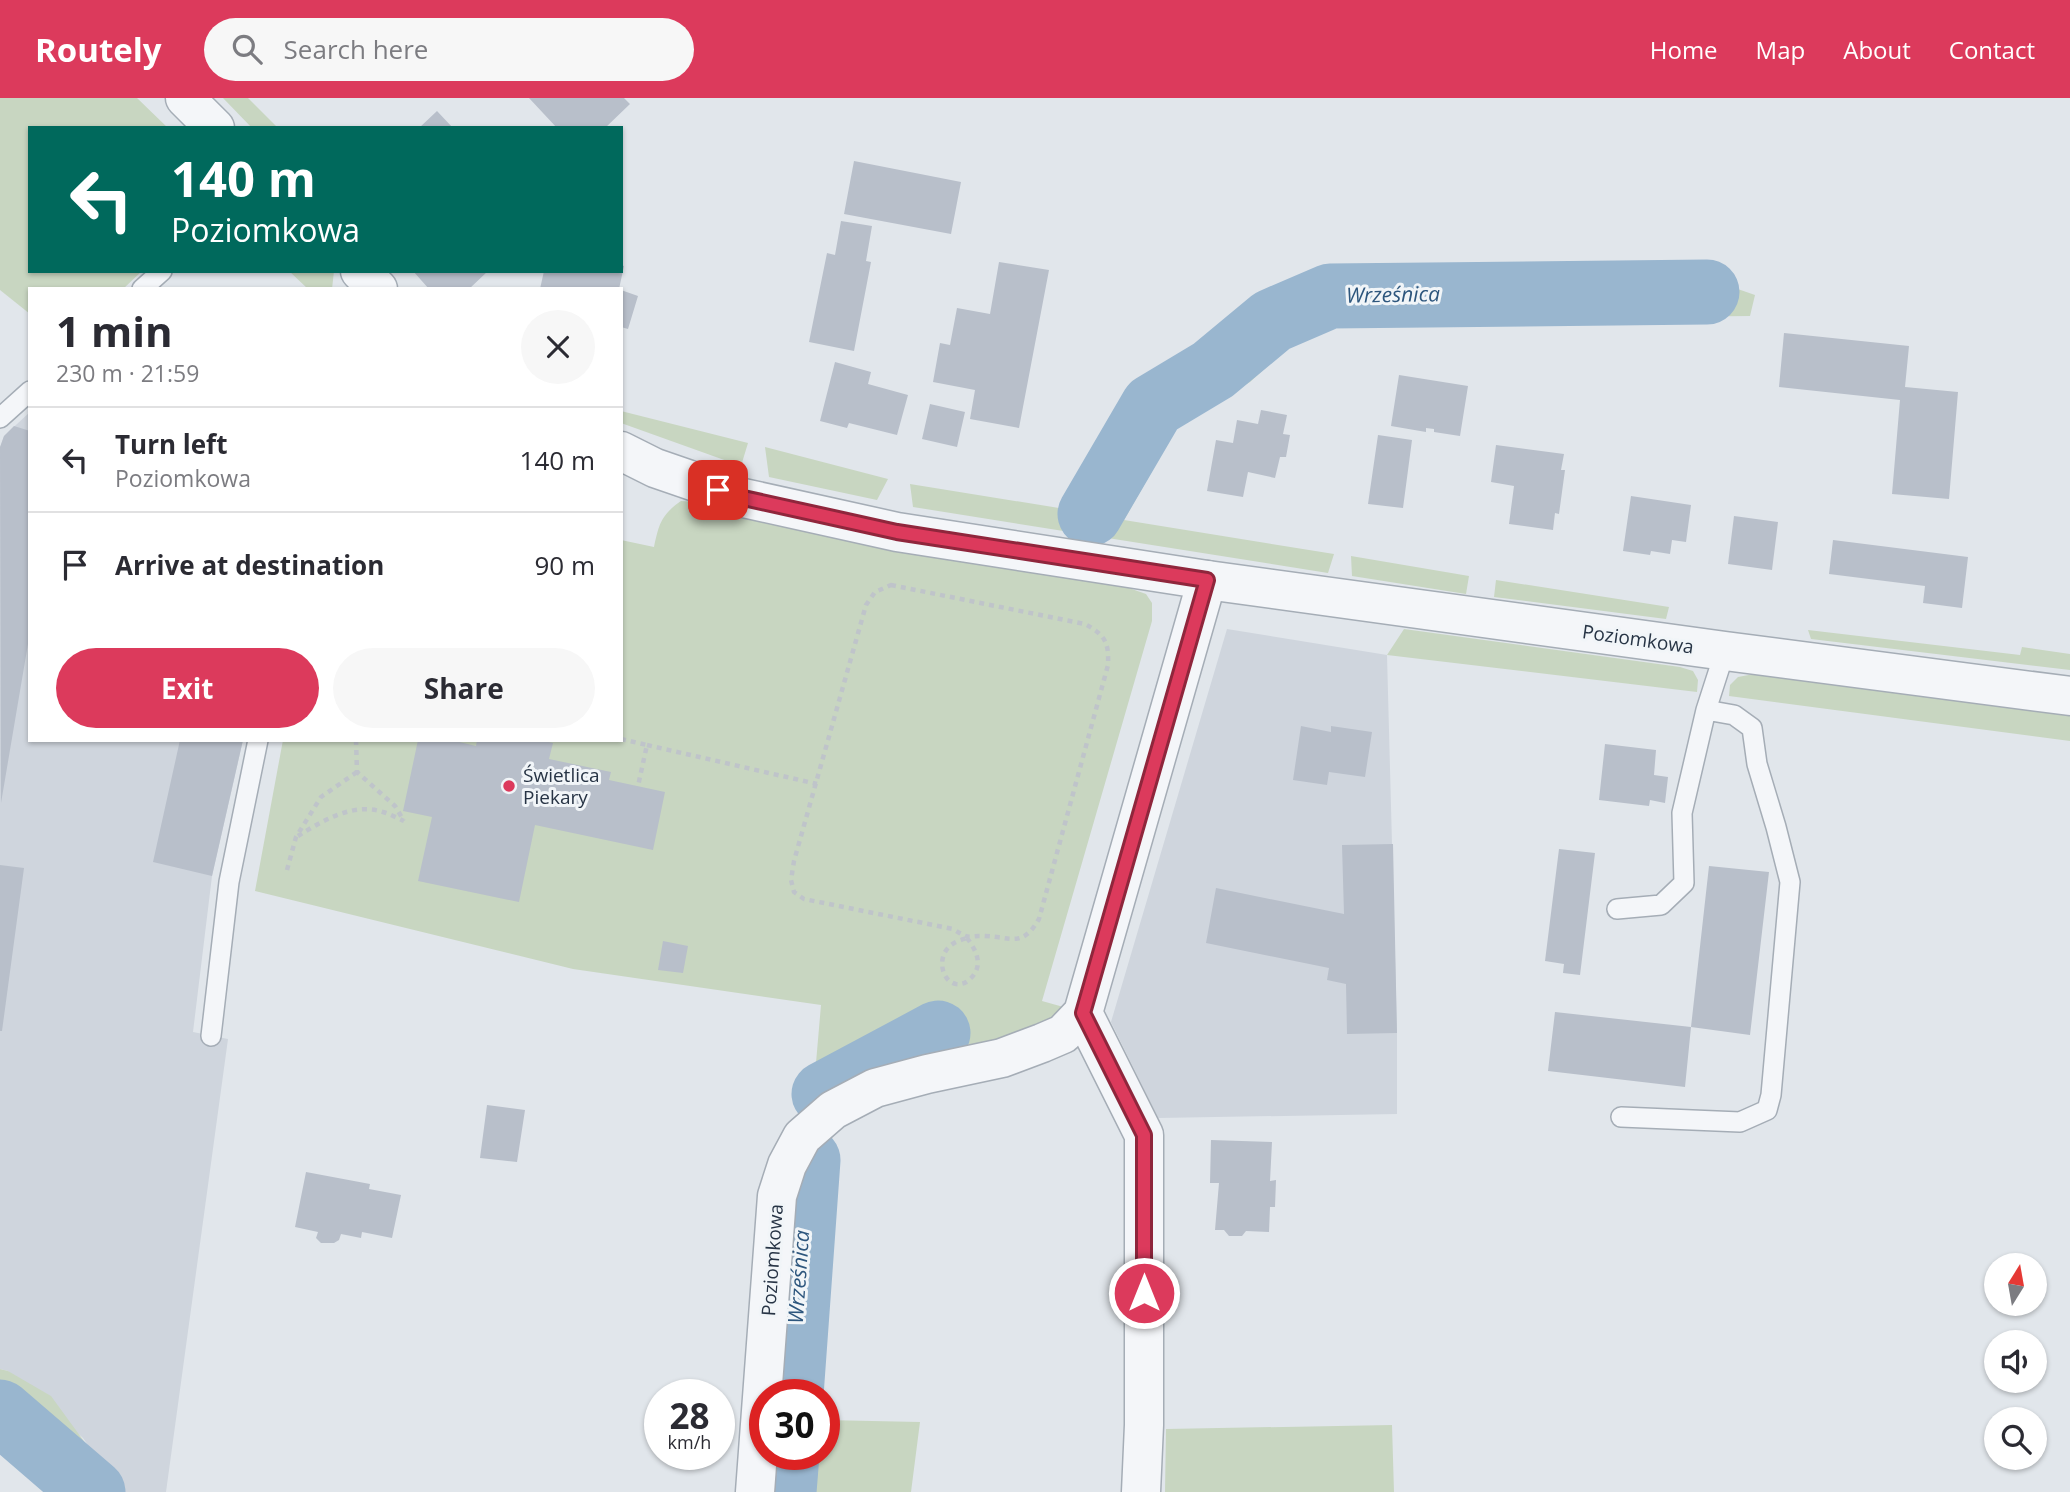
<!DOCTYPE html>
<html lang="en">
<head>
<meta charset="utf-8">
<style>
  :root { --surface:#fff; --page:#f7f7f7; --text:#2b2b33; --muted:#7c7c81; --line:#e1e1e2; --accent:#dc3a5c }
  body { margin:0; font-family:"Open Sans",sans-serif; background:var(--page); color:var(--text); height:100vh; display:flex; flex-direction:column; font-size:26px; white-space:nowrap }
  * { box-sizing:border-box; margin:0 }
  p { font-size:23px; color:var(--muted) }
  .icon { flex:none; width:38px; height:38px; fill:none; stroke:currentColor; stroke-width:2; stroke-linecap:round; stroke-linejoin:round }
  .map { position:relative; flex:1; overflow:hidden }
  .drawer { position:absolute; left:28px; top:189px; width:595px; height:455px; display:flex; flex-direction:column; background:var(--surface); border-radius:0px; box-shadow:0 2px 5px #0004 }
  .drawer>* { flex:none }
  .top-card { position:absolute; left:28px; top:28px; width:595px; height:147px; border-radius:0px; box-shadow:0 2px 5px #0004; background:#00695c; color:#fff; overflow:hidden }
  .needle { width:46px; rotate:11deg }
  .tools { position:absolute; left:1984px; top:1155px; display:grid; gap:14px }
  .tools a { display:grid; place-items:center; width:63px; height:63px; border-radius:50%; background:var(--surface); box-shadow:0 2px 5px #0004; font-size:35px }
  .speed { position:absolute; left:644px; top:1281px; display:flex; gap:14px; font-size:35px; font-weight:700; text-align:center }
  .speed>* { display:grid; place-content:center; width:91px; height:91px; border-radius:50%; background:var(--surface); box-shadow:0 2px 5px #0004; line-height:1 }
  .speed small { font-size:18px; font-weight:400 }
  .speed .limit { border:10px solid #d22; background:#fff; color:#111 }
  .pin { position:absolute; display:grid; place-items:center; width:60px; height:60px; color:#fff; margin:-30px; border-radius:14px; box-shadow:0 4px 10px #0006 }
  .me { position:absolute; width:77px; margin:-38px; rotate:0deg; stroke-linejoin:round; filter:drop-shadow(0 0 5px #0008) }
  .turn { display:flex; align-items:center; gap:24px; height:147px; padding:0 28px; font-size:32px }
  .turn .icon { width:91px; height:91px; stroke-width:2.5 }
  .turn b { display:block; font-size:49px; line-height:60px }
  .round { display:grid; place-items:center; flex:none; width:74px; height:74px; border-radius:37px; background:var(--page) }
  .headline { display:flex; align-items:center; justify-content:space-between; height:119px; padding:0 28px }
  h1 { font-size:42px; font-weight:700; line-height:52px }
  .button { display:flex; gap:14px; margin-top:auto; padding:14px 28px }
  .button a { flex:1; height:80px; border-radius:42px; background:var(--accent); color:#fff; font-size:28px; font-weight:700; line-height:80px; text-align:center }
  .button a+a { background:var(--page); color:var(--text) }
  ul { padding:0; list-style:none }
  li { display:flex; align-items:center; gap:21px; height:105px; padding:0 28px; border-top:2px solid var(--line) }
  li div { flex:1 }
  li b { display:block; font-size:26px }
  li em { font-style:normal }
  header { display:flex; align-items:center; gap:42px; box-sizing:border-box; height:98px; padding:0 35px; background:var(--accent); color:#fff }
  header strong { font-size:33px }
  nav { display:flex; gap:38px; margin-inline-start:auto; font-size:24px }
  .search { width:490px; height:63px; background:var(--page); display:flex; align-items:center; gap:18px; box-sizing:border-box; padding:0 24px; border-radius:38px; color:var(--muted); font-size:26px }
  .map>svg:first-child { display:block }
  .built { fill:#cfd5dd }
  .green { fill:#c8d6c1 }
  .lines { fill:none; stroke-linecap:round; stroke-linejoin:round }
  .river { stroke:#99b6cf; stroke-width:65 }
  .building { fill:#b8bfca }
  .service-casing { stroke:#a5adb6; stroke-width:22 }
  .minor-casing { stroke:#a5adb6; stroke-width:41 }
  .tertiary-casing { stroke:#a5adb6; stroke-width:41 }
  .path { stroke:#bfc4ca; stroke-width:4.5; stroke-dasharray:5 5; stroke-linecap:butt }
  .service { stroke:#f4f6f9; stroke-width:19 }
  .minor { stroke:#f4f6f9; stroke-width:38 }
  .tertiary { stroke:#f4f6f9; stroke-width:38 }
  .route-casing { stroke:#8f263c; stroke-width:18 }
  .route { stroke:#dc3a5c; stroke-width:12 }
  .poi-dot { fill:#dc3a5c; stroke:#f1f5f8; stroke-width:2.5 }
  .labels { text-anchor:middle; stroke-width:6; stroke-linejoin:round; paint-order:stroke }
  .street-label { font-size:19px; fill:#273445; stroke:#f1f5f8 }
  .poi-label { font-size:19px; fill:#273445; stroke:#f1f5f8; text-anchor:start }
  .water-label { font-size:21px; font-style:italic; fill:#2d567d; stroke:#f1f5f8 }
</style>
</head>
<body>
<header>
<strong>Routely</strong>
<div class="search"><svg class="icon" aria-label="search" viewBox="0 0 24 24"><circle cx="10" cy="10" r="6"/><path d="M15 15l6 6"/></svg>Search here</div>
<nav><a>Home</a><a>Map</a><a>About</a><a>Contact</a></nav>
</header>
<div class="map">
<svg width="2070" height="1394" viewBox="0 0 2070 1394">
  <rect width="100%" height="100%" fill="#e1e6eb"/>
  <path class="built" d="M 30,314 L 30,642 L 243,642 L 212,778 L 193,934 L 228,941 L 166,1394 L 121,1394 L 83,1340 L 8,1273 L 0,1271 L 0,350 L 4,338 Z
    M 1227,531 L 1387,557 L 1397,935 L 1397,1016 L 1158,1020 L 1111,924 Z"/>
  <path class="green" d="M 0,0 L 137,0 L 168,30 L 30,30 L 30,173 L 142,173 L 123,191 L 30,191 L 30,216 L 0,192 Z
    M 223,0 L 248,0 L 278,30 L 252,30 Z
    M 289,173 L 334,173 L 332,191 L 308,191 Z
    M 1706,180 L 1755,197 L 1750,218 L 1377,222 L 1307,232 L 1250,284 L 1180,324 L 1124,422 L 1334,456 L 1328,475 L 913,409 L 910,386 L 1059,410 L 1147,292 L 1167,275 L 1200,263 L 1232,231 L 1259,211 L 1323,185 Z
    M 621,313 L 748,345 L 741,368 L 621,325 Z
    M 765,349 L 888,381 L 877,402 L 769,379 Z
    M 681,403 L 696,404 L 921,456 L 1126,489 L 1146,496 L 1152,505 L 1152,523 L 1042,903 L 1067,910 L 1060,923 L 812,1011 L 821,907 L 573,871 L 255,793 L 283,642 L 621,642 L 621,442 L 654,449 C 659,426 661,417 681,403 Z
    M 1351,458 L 1469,478 L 1466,496 L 1352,478 Z
    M 1496,482 L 1669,509 L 1666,521 L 1494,499 Z
    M 1404,531 L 1680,569 L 1693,573 L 1698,582 L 1697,594 L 1387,557 Z
    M 1808,532 L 2020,557 L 2022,549 L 2070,556 L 2070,572 L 1811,541 Z
    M 1754,576 L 2070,616 L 2070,643 L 1729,598 L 1730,587 L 1738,579 Z
    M 830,1031 L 816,1297 L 773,1297 L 796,1076 Z
    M 0,1271 L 8,1273 L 51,1298 L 121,1394 L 77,1394 L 0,1336 Z
    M 824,1322 L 920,1324 L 911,1394 L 766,1394 L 769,1356 L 824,1356 Z
    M 1392,1327 L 1394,1394 L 1165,1394 L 1166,1331 Z"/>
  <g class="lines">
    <path class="river" d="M 1090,416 L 1153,308 L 1213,272 L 1272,223 L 1330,198 L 1707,194
      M 824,996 L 938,935
      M 791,1297 L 808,1062
      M 0,1314 L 93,1394
      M 784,1394 L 787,1356"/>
  </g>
  <path class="building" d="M 529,0 L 624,0 L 630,6 L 605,30 L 557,30 Z
    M 437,13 L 453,30 L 419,30 Z
    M 854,63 L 961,84 L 951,136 L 844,116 Z
    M 841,123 L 872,128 L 866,163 L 871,164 L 854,253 L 809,244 L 827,155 L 835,157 Z
    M 999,164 L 1049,172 L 1019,330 L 970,321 L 975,292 L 933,284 L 940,245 L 950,247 L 957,210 L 990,216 Z
    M 621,167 L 624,168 L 619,191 L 540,191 L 544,173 L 621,173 Z
    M 413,173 L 488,173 L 469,191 L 429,191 Z
    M 621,192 L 638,198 L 628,231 L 621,229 Z
    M 1784,235 L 1909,248 L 1905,289 L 1958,294 L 1949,401 L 1892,396 L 1900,302 L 1779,289 Z
    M 835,264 L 871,274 L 868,286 L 908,297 L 897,337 L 849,325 L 847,330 L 820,323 Z
    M 1399,277 L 1468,288 L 1460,338 L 1434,334 L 1434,331 L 1426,330 L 1426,334 L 1391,328 Z
    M 930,306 L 965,314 L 957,349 L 922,341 Z
    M 1261,312 L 1287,317 L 1283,336 L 1290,337 L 1286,359 L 1280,359 L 1275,380 L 1248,374 L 1243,399 L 1207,393 L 1216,342 L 1233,345 L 1237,322 L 1258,326 Z
    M 14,328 L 30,333 L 30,534 L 1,705 L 0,349 L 4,338 Z
    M 1378,337 L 1412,342 L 1403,410 L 1368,406 Z
    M 1496,347 L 1564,356 L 1561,372 L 1565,372 L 1559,416 L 1555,415 L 1553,432 L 1509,426 L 1514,388 L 1491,384 Z
    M 1631,398 L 1691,407 L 1686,444 L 1672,442 L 1670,456 L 1651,453 L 1650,457 L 1623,453 Z
    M 1734,418 L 1778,424 L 1772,472 L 1728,466 Z
    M 1833,442 L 1968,459 L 1962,510 L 1923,505 L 1925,488 L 1829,476 Z
    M 1301,628 L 1331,634 L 1331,628 L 1372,634 L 1365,679 L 1329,674 L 1327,687 L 1293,682 Z
    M 180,642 L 243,642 L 212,778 L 153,764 Z
    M 418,642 L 451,642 L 476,648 L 477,642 L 540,642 L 553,645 L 549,661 L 611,674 L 609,682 L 665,694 L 653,752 L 535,727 L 519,804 L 418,783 L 432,719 L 403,713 Z
    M 1605,646 L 1656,652 L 1654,677 L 1668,679 L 1665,705 L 1650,702 L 1649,708 L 1599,702 Z
    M 1393,746 L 1397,935 L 1347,936 L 1346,886 L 1327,882 L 1329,870 L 1206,845 L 1216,790 L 1344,816 L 1342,747 Z
    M 1559,751 L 1595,755 L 1580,877 L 1563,875 L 1564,866 L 1545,863 Z
    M 0,767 L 24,770 L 2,933 L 0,933 Z
    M 1709,768 L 1769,774 L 1750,937 L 1691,929 L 1685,989 L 1548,973 L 1555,914 L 1691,929 Z
    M 663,843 L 688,848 L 683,875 L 658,872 Z
    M 487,1007 L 525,1012 L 517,1064 L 480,1060 Z
    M 1211,1042 L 1272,1044 L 1270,1083 L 1276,1082 L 1275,1109 L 1270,1109 L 1269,1134 L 1246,1133 L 1242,1138 L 1229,1138 L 1224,1132 L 1215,1132 L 1219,1085 L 1210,1085 Z
    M 306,1074 L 370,1086 L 369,1091 L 401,1097 L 392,1140 L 362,1134 L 361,1140 L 341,1136 L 339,1142 L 334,1145 L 321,1145 L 316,1140 L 318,1134 L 295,1129 Z"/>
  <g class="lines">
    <g class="service-casing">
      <path id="service" d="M 142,191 L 162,173
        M 0,320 L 30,293
        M 1617,811 L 1661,807 L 1684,785 L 1682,715 L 1706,612 L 1725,553
        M 211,938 L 229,784 L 258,642
        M 1621,1019 L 1740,1024 L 1767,1012 L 1771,997 L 1790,784 L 1776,729 L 1757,666 L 1752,630 L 1734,617 L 1706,612"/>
    </g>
    <g class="minor-casing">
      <path id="minor" d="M 1083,915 L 1144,1037 L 1144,1327 L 1141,1394
        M 755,1394 L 777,1098 L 787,1067 L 802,1039 L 833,1012 L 875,990 L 927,976 L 1002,960 L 1042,945 L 1063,936 L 1083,915 L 1207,482"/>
    </g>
    <g class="tertiary-casing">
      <path id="tertiary" d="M 185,0 L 215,30
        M 360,173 L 378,191
        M 621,353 L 655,370 L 739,399 L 897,434 L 1207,482 L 1725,553 L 2070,598"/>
    </g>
    <path class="path" d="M 891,487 L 1085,526 C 1105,537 1109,544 1108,567 L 1039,821 C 1022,850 1012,839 985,838 C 966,837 972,843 953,831 L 804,801 L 794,794 L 791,782 L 794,763 L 866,507 L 875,494 Z
      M 621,641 L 647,647 L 638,688
      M 356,642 L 357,674 L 395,708 L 404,723
      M 647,647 L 817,686
      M 298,738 C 322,723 353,704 383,714 C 390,716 397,720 404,723
      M 287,772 L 296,739 L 321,699 L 357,674
      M 967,840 C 976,852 984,867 971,880 C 967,884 963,887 956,886 C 941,883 938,860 948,850 C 953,844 961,842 967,840 Z"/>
    <use href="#service" class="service"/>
    <use href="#minor" class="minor"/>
    <use href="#tertiary" class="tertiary"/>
  </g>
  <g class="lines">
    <g class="route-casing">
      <path id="route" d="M 718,392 L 739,399 L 897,434 L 1207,482 L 1083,915 L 1144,1037 L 1144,1195"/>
    </g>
    <use href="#route" class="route"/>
  </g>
  <circle class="poi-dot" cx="509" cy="688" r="7"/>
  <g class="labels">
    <g class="street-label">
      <text transform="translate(1638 541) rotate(8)" y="7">Poziomkowa</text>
      <text transform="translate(772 1162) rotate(-86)" y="7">Poziomkowa</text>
    </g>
    <g class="poi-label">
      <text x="523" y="684">Świetlica<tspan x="523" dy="22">Piekary</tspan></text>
    </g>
    <g class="water-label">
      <text transform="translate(1393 197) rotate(-1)" y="7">Wrześnica</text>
      <text transform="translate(799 1179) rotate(-86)" y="7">Wrześnica</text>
    </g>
  </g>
</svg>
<div class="tools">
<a><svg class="needle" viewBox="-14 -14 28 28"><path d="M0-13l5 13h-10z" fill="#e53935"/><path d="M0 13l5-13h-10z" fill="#7c7c81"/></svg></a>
<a><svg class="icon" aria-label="sound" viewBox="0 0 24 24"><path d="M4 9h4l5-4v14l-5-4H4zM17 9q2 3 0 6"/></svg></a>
<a><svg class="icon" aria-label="search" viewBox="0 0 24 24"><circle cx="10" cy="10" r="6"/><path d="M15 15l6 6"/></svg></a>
</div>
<div class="speed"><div>28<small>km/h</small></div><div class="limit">30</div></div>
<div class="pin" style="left:718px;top:392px;background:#d93025"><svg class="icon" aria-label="arrive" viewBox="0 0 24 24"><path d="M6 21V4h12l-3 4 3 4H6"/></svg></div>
<svg class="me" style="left:1144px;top:1195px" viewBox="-20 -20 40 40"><circle r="17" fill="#dc3a5c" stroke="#fff" stroke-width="3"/><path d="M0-11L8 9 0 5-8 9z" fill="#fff"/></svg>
<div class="top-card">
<div class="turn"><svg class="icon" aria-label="left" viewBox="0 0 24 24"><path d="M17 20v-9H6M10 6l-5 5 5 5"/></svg><div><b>140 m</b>Poziomkowa</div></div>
</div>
<section class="drawer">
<div class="headline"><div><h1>1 min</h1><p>230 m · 21:59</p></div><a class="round"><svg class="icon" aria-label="close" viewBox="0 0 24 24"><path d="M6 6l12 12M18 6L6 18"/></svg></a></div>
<ul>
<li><svg class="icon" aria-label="left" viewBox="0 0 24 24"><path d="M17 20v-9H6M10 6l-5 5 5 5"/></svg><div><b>Turn left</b><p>Poziomkowa</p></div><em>140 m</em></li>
<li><svg class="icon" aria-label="arrive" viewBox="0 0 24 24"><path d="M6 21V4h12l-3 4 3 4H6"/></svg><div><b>Arrive at destination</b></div><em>90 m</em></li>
</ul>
<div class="button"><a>Exit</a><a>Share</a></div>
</section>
</div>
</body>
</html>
